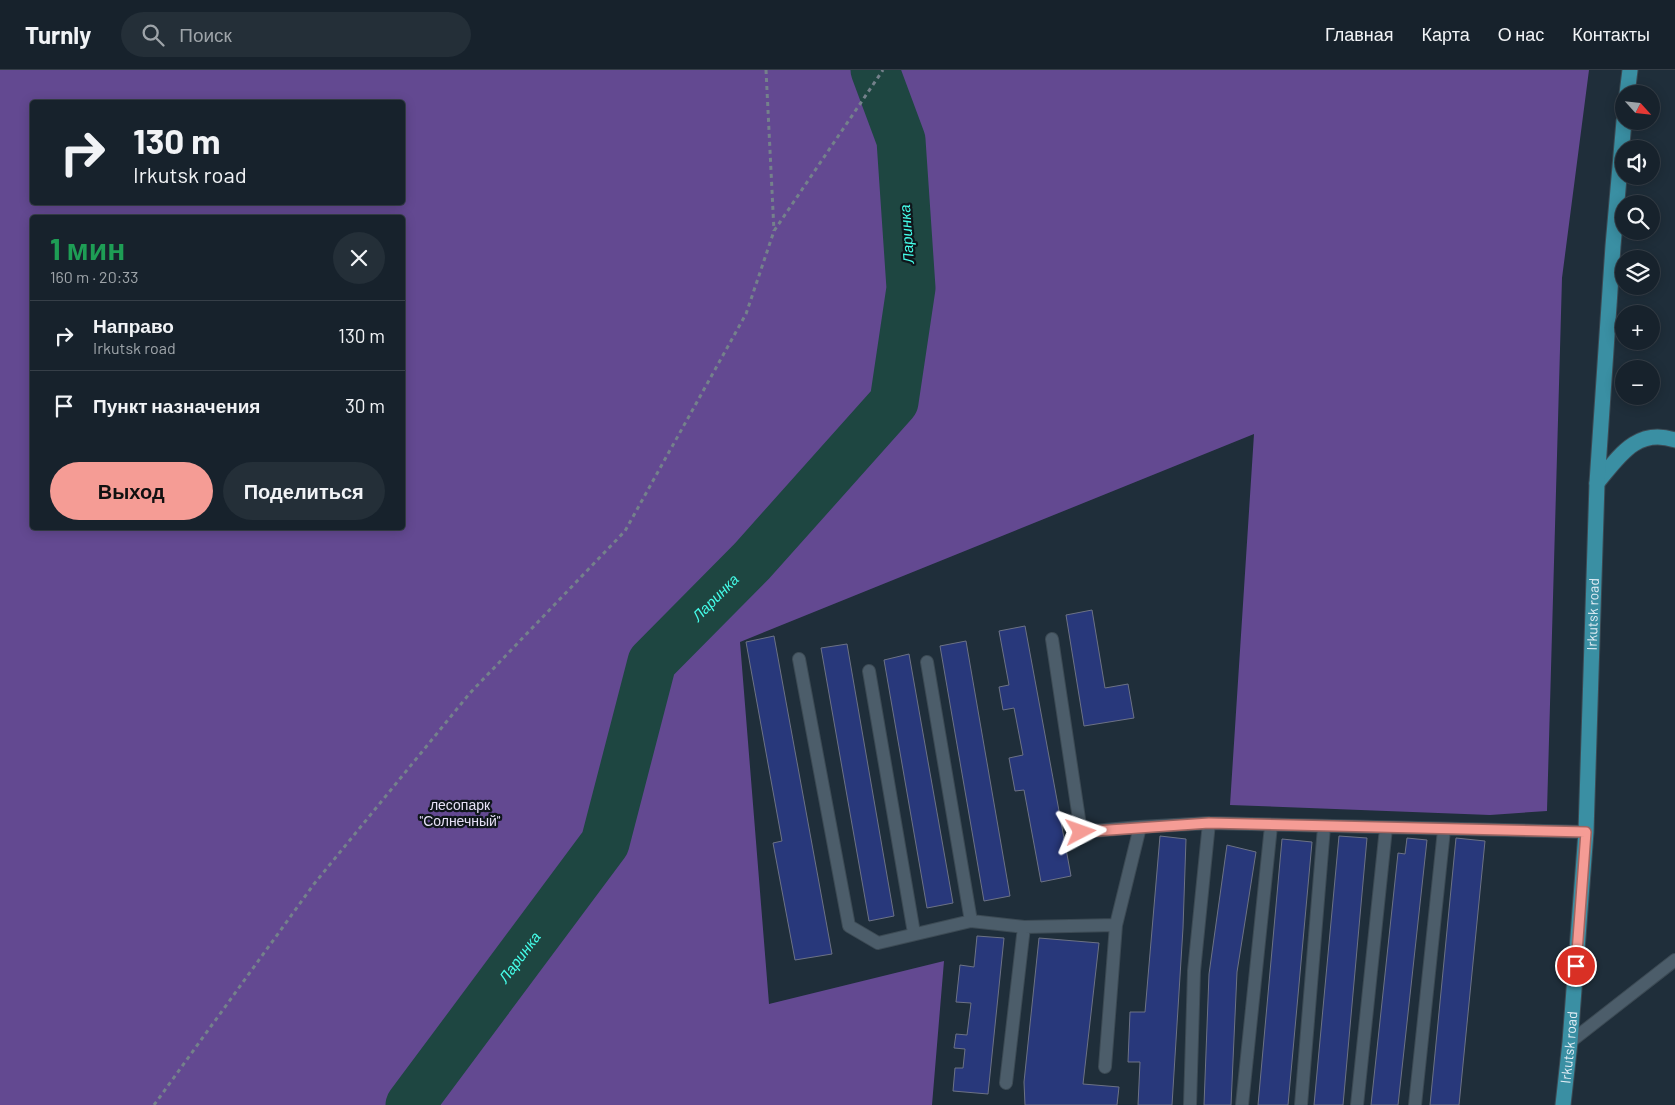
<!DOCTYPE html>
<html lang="ru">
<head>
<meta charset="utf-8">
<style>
  :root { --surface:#17222c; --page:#242f38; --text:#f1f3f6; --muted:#9ea4a9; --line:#363f48; --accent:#f59c95 }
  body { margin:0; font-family:Barlow,sans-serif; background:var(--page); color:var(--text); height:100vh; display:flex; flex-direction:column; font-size:19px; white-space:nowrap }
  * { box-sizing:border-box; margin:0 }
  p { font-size:16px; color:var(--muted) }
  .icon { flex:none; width:28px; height:28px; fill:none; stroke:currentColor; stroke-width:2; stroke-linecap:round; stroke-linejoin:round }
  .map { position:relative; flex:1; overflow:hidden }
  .panel { position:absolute; left:30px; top:145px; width:375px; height:315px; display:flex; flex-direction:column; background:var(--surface); border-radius:5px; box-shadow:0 2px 12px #0003,0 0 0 1px var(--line) }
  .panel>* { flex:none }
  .hud { position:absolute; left:30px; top:30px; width:375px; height:105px; border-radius:5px; box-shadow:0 2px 12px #0003,0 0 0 1px var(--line); background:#17222c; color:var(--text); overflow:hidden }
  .needle { width:32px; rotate:117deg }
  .buttons { position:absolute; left:1615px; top:15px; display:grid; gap:10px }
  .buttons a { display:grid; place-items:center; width:45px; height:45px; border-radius:50%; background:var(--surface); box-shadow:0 2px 12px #0003,0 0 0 1px var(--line); font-size:25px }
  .pin { position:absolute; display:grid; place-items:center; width:42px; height:42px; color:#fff; margin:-21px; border:2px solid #fff; border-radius:50%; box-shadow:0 1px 5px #0007 }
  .me { position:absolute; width:55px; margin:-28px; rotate:86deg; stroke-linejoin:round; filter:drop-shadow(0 0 4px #0008) }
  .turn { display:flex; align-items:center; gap:18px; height:105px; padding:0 20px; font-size:22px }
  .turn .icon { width:65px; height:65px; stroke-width:2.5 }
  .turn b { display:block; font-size:35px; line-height:42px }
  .round { display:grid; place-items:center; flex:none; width:52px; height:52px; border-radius:26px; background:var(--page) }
  .summary { display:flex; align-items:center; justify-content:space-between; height:85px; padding:0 20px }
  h1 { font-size:30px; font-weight:700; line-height:38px; color:#1e9e55 }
  .button { display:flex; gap:10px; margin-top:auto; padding:10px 20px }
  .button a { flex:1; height:58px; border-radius:30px; background:var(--accent); color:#111; font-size:20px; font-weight:700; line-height:58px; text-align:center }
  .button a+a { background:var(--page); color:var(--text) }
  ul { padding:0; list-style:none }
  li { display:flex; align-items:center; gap:15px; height:70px; padding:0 20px; border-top:1px solid var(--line) }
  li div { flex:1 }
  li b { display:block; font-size:19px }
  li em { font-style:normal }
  header { display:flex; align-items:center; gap:30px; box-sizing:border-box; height:70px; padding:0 25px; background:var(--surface); border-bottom:1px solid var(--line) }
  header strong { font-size:24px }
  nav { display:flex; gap:28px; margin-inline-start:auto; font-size:18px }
  .search { width:350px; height:45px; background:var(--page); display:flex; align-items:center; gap:12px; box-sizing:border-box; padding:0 18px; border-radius:28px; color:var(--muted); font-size:19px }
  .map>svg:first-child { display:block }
  .forest { fill:#634991; fill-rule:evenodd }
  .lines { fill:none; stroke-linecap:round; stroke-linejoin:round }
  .river { stroke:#1e4641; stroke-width:49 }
  .building { fill:#28387b; stroke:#6c7285 }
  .lane-casing { stroke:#3c4a54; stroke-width:14 }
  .primary-casing { stroke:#3c4a54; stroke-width:17 }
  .path { stroke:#74818b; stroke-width:3; stroke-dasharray:4 4; stroke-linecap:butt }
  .lane { stroke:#4c5d6a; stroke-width:12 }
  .primary { stroke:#3a8fa3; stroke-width:15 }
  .route-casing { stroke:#9f6561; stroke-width:12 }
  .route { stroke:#f59c95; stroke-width:9 }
  .labels { text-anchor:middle; stroke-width:4.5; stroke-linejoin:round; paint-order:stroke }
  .street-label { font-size:14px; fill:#e4eef6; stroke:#0f161b }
  .park-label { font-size:14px; fill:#e6e0f5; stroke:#0f161b }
  .water-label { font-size:15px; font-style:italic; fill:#45fde9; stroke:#0f161b }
</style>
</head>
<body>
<header>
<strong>Turnly</strong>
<div class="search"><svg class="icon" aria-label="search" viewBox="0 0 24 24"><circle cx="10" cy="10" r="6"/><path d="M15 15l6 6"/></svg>Поиск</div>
<nav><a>Главная</a><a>Карта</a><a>О нас</a><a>Контакты</a></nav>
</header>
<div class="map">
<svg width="1675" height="1035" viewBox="0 0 1675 1035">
  <rect width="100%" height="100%" fill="#1f2e3a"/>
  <path class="forest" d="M 0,0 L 1589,0 L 1562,208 L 1547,741 L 1490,745 L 1230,735 L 1254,364 L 740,572 L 769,934 L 944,891 L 932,1035 L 0,1035 ZM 32,32 L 402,32 L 402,132 L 32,132 ZM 32,148 L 402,148 L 402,458 L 32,458 Z"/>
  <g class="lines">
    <path class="river" id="s1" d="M 410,1035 L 605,773 L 652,592 L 752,491 L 894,332 L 911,218 L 901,70 L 875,0"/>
  </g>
  <path class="building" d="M 1092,540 L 1105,618 L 1128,614 L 1134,648 L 1084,656 L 1066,545 Z
    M 1025,556 L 1071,806 L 1041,812 L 1024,720 L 1015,721 L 1009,688 L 1023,685 L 1014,638 L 1003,640 L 999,617 L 1009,615 L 999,561 Z
    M 774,566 L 832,884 L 795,890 L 773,773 L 782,771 L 746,572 Z
    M 966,571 L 1010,826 L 984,831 L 940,576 Z
    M 847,574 L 894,846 L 869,851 L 821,578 Z
    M 909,584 L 953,833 L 927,838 L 884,590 Z
    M 1160,766 L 1186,769 L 1183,858 L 1172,1035 L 1138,1035 L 1140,992 L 1128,992 L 1130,942 L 1145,942 Z
    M 1339,766 L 1367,768 L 1343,1035 L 1314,1035 Z
    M 1407,768 L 1427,770 L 1398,1035 L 1371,1035 L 1398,783 L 1405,784 Z
    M 1456,768 L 1485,771 L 1459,1035 L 1430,1035 Z
    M 1282,769 L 1312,772 L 1288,1035 L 1258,1035 Z
    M 1227,775 L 1256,782 L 1237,902 L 1231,1035 L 1204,1035 L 1209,904 Z
    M 977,866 L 1004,868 L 988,1024 L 953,1021 L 955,998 L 963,998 L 965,979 L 954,978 L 956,964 L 967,965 L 971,933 L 956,932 L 960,895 L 974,897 Z
    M 1039,868 L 1099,873 L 1083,1014 L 1119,1017 L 1117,1035 L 1025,1035 L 1024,1012 Z"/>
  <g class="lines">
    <g class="lane-casing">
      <path id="lane" d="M 1052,569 L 1081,762 L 1140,757 L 1116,855 L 1105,997
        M 799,589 L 849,856 L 878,873 L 971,851 L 1024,857 L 1116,855
        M 927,592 L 971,851
        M 869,601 L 914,863
        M 1140,757 L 1209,753 L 1586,762
        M 1570,972 L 1675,890
        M 1006,1013 L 1024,857
        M 1190,1035 L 1194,901 L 1209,753
        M 1242,1035 L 1271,756
        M 1301,1035 L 1324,757
        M 1357,1035 L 1386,758
        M 1415,1035 L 1444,760"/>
    </g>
    <g class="primary-casing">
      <g id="primary">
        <path d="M 1627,24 L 1630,0"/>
        <path d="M 1597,413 C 1618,388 1636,357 1675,370"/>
        <path id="s2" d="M 1563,1035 L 1570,972 L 1586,762 L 1597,413 L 1613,176 L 1624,51"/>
      </g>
    </g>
    <path class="path" d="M 766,0 L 774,161
      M 154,1035 L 314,814 L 470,623 L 625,461 L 746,244 L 774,161 L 883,0"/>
    <use href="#lane" class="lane"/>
    <use href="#primary" class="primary"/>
  </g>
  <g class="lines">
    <g class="route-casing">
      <path id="route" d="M 1081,762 L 1209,753 L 1586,762 L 1576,896"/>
    </g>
    <use href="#route" class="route"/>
  </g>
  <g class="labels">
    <g class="street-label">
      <text dy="5" stroke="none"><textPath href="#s2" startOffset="492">Irkutsk road</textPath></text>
      <text dy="5" stroke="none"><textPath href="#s2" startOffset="58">Irkutsk road</textPath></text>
    </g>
    <g class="park-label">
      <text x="460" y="740">лесопарк<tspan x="460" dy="16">"Солнечный"</tspan></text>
    </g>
    <g class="water-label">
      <text transform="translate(907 164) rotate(-94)" y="5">Ларинка</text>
      <text dy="5" stroke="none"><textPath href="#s1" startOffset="604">Ларинка</textPath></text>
      <text dy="5" stroke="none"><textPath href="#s1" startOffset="184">Ларинка</textPath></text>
    </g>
  </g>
</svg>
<div class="buttons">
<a><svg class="needle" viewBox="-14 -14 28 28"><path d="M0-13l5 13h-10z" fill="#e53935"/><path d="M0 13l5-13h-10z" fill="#9ea4a9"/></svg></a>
<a><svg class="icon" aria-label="sound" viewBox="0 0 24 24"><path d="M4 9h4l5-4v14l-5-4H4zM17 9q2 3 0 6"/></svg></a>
<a><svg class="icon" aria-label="search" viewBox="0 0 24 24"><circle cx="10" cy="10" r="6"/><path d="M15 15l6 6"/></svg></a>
<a><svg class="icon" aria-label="layers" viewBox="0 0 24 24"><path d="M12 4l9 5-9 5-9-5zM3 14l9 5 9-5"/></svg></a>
<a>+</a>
<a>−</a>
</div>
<div class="pin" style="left:1576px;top:896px;background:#d93025"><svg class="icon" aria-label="arrive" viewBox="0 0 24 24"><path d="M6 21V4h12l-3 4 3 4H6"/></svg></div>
<svg class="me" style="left:1081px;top:762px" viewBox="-20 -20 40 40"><path d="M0-17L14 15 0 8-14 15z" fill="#f59c95" stroke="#fff" stroke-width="4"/></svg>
<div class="hud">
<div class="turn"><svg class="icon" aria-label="right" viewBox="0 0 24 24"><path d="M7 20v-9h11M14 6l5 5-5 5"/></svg><div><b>130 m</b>Irkutsk road</div></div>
</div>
<section class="panel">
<div class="summary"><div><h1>1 мин</h1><p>160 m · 20:33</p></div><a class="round"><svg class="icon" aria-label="close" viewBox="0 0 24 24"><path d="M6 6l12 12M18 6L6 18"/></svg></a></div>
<ul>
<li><svg class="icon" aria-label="right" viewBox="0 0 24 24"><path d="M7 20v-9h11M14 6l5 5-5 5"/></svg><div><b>Направо</b><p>Irkutsk road</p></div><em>130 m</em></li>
<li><svg class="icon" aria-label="arrive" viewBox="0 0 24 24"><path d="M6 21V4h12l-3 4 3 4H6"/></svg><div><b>Пункт назначения</b></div><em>30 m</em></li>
</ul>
<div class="button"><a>Выход</a><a>Поделиться</a></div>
</section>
</div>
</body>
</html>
